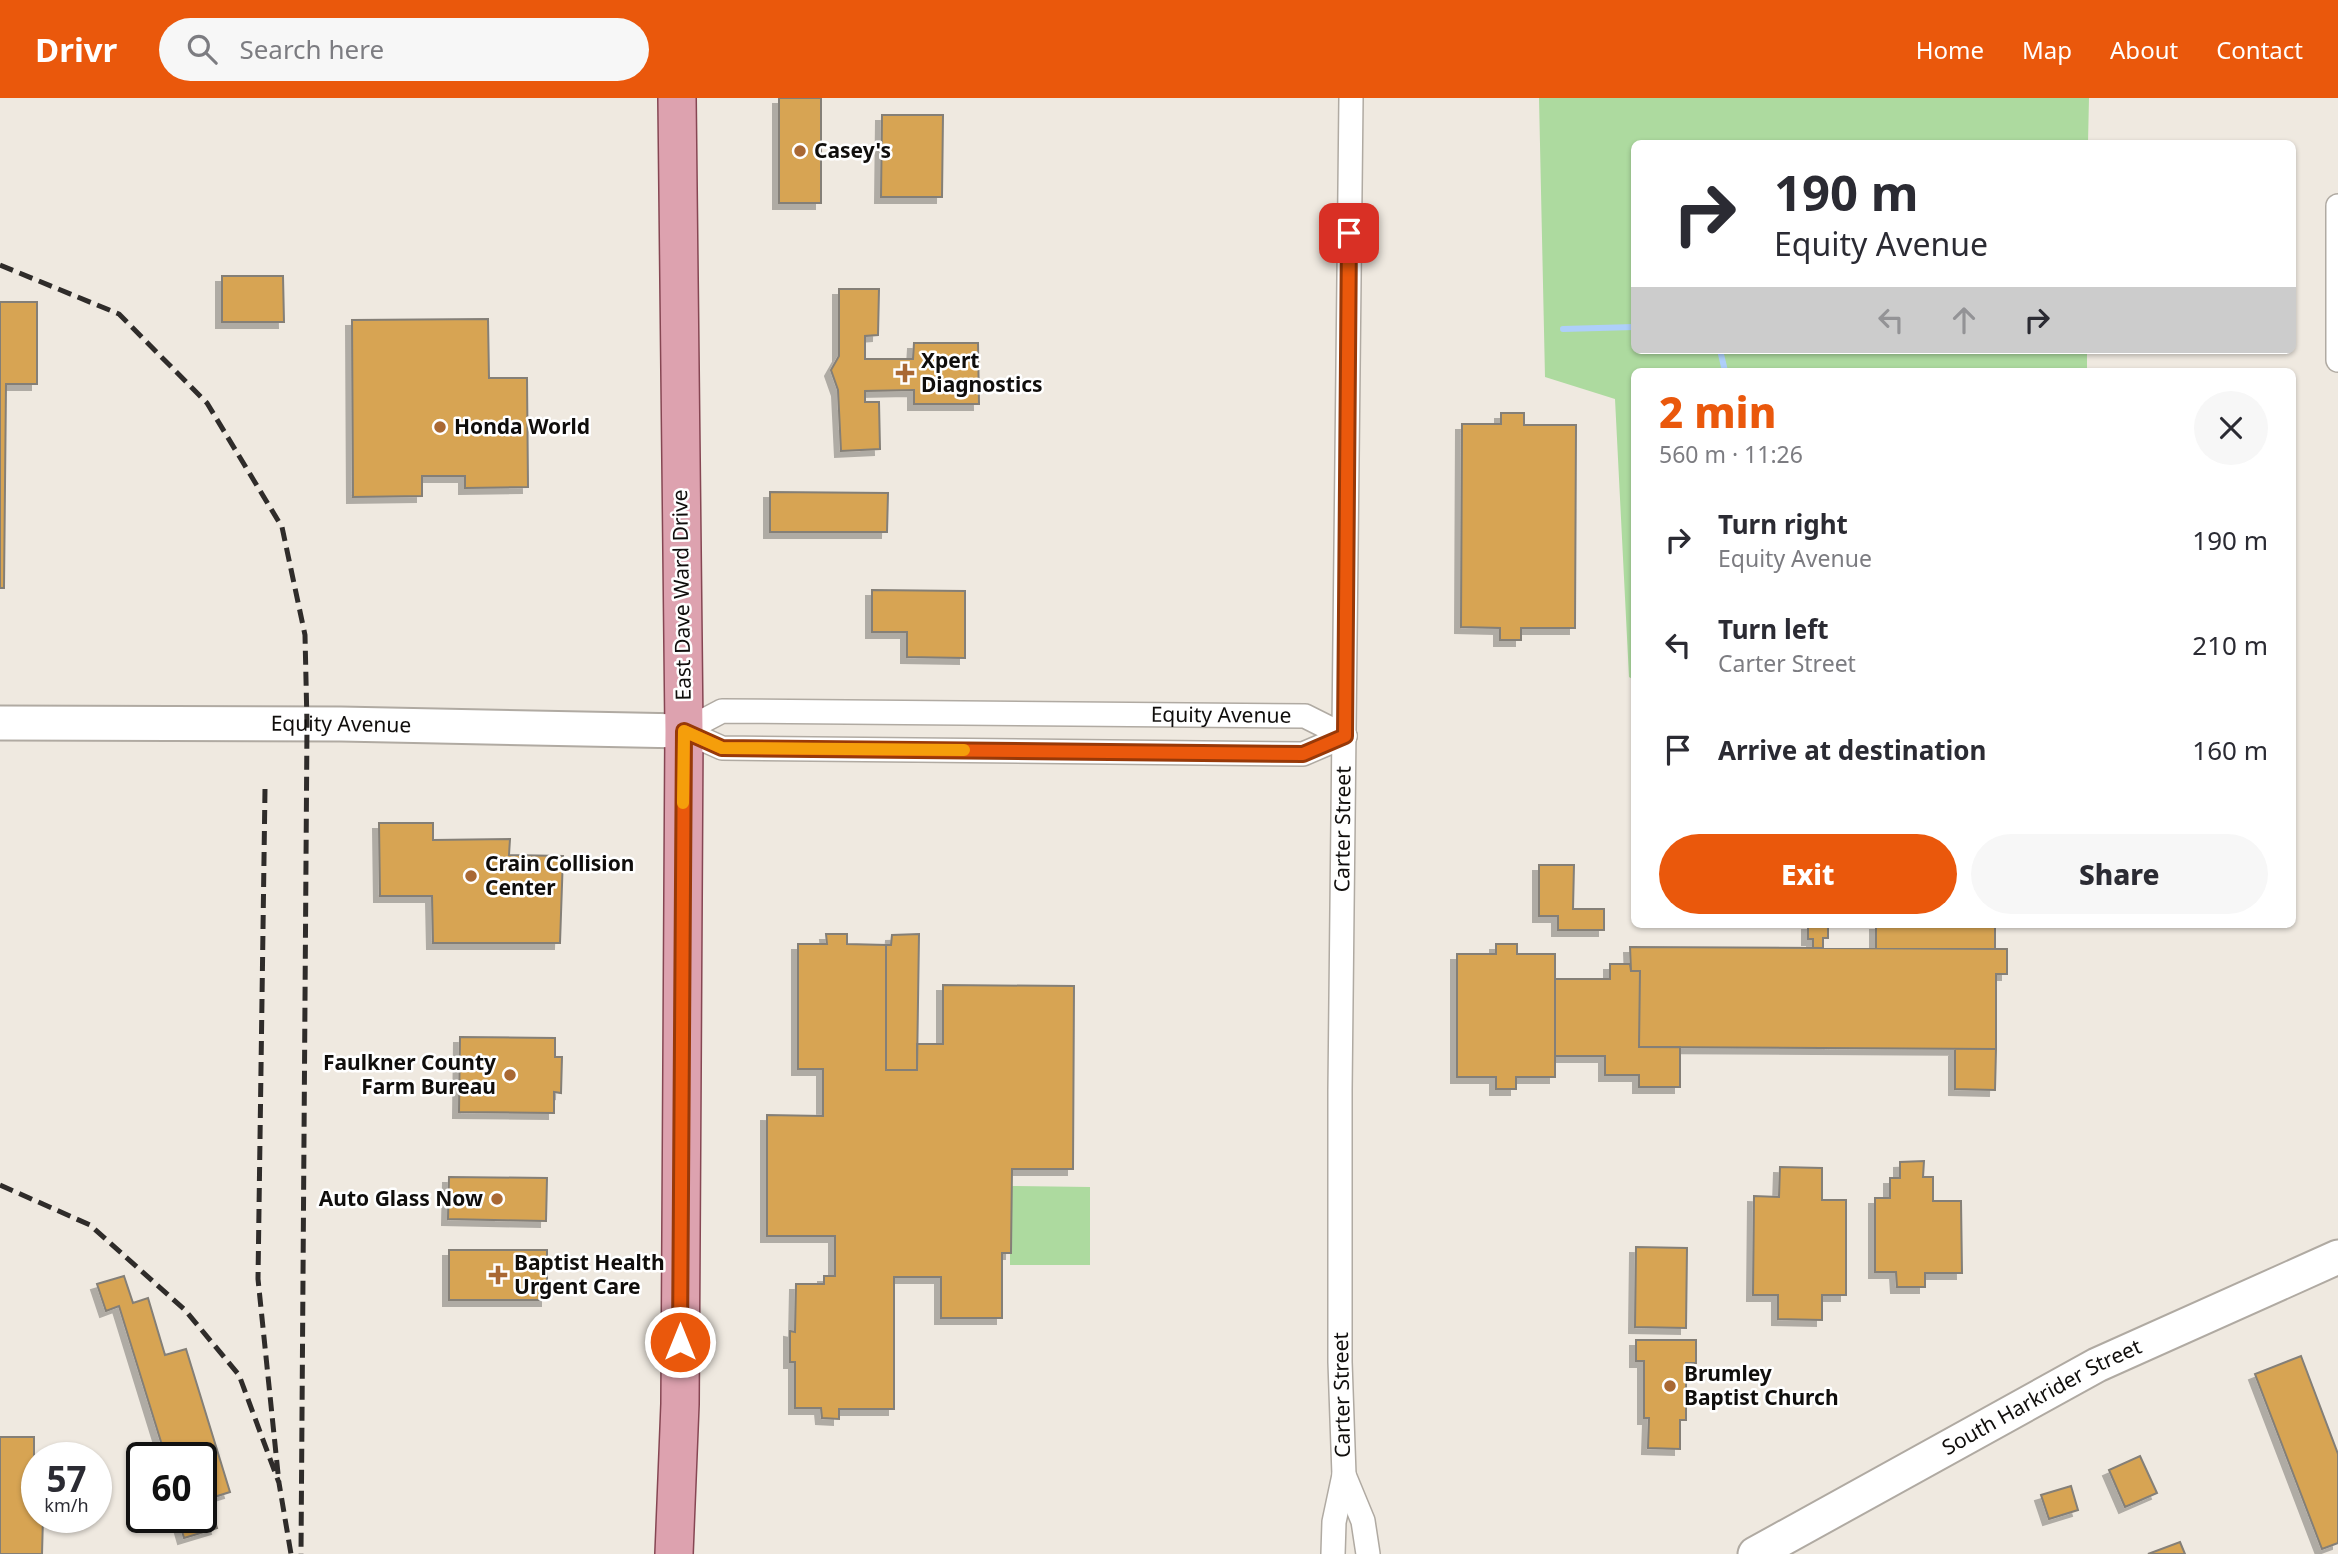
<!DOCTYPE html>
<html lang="en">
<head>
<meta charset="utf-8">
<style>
  :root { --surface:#fff; --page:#f7f7f7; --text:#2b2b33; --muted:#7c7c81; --accent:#ea580c }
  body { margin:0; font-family:"Noto Sans",sans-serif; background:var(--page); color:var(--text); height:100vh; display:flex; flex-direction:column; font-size:26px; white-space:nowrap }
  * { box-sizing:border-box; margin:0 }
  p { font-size:23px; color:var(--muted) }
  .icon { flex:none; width:38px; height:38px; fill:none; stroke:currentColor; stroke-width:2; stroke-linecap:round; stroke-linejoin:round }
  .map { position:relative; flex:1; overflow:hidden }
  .side { position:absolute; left:1631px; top:270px; width:665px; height:560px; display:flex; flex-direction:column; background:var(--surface); border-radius:10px; box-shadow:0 2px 5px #0004 }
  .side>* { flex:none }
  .top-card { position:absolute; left:1631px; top:42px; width:665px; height:214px; border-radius:10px; box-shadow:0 2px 5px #0004; background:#fff; color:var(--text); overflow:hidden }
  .speed { position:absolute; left:21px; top:1344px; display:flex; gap:14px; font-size:35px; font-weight:700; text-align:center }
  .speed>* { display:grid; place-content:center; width:91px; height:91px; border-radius:50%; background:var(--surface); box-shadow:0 2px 5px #0004; line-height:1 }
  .speed small { font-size:18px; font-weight:400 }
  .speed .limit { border:4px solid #111; border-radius:10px; background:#fff; color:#111 }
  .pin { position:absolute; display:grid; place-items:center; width:60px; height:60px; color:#fff; margin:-30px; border-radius:14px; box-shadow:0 4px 10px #0006 }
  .me { position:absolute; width:77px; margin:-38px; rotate:0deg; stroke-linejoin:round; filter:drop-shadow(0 0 5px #0008) }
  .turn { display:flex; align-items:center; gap:24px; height:147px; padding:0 28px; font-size:32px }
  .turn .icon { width:91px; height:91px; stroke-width:2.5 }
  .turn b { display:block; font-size:49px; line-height:60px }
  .lanes { display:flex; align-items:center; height:66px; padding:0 28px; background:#0003; justify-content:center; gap:35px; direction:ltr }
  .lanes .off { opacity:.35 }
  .round { display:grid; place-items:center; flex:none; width:74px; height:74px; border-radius:37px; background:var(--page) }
  .summary { display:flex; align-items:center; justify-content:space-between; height:119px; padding:0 28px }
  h1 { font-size:42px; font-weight:800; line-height:52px; color:var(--accent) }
  .cta { display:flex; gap:14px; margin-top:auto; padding:14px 28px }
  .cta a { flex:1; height:80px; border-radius:42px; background:var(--accent); color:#fff; font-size:28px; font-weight:800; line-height:80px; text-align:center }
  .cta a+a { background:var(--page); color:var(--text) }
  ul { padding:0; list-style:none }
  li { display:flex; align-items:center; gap:21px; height:105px; padding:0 28px }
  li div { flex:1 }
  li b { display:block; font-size:26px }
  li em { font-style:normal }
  header { display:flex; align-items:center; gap:42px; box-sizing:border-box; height:98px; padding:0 35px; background:var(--accent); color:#fff }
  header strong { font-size:33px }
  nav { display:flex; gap:38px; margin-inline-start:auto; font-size:24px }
  .search { width:490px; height:63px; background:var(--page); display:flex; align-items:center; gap:18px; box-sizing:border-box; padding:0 24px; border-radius:38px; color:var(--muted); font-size:26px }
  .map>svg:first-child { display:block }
  .green { fill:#adda9f }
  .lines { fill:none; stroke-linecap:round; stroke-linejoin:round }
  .stream { stroke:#aecffa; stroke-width:6 }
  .building { fill:#d7a452; stroke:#847f77; stroke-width:2; filter:url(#shadow) }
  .street-casing { stroke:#b0aaa2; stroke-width:26 }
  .secondary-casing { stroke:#b0aaa2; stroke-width:37 }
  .primary-casing { stroke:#864653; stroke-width:40 }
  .street { stroke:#fff; stroke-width:23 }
  .secondary { stroke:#fff; stroke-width:33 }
  .primary { stroke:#dda2af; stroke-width:37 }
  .rail { stroke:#2f2c2a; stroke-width:5; stroke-dasharray:14 7; stroke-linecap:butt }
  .route-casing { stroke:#983908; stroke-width:18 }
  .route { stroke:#ea580c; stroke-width:12 }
  .slow { stroke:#f59e0b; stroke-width:12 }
  .poi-dot { fill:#a96833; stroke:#fff; stroke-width:2.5 }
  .labels { text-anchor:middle; stroke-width:5; stroke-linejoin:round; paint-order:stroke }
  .poi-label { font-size:21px; font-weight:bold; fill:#100e0c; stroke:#fff; text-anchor:start }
  .street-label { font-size:21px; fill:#100e0c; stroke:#fff }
</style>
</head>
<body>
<header>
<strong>Drivr</strong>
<div class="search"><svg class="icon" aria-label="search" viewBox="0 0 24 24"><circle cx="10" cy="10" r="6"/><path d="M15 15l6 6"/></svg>Search here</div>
<nav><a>Home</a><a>Map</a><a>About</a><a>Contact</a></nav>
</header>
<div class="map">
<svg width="2338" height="1456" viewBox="0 0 2338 1456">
  <defs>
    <filter id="shadow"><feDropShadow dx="-6" dy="6" stdDeviation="0" flood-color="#0004"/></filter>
  </defs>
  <rect width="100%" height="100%" fill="#efe9e0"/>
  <path class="green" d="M 1539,0 L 2089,0 L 2088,45 L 1634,46 L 1634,252 L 2087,252 L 2087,273 L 1634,273 L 1634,582 L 1629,579 L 1615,301 L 1545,279 Z
    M 1010,1088 L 1090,1089 L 1090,1167 L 1010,1167 Z"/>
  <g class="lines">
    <path class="stream" d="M 1563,231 L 1634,229
      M 1720,252 L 1725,273"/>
  </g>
  <path class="building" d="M 779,0 L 821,0 L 821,105 L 779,105 Z
    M 882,17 L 943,17 L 942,99 L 881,99 Z
    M 222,178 L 283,178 L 284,224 L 222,224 Z
    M 839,191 L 879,191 L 878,237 L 865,238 L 865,261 L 913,261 L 914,245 L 978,245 L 979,306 L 914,306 L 914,292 L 865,293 L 865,304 L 879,304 L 880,351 L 841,353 L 838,292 L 831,272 L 839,258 Z
    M 0,204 L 37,204 L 37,286 L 6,286 L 4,490 L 0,490 Z
    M 488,221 L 489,280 L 527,280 L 528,389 L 465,390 L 465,378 L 422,378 L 422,398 L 353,399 L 352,222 Z
    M 1501,315 L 1524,315 L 1524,327 L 1576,327 L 1575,530 L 1521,530 L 1521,542 L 1500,542 L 1500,530 L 1461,529 L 1462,326 L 1501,326 Z
    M 770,394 L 888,395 L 887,434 L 770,434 Z
    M 872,492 L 965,493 L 965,560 L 907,559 L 907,534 L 872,534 Z
    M 379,725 L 433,725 L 433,742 L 510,741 L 509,757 L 563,758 L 560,845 L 433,845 L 432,798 L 380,798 Z
    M 1539,767 L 1574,767 L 1573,811 L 1604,811 L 1604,832 L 1558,832 L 1558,818 L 1539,818 Z
    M 1808,826 L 1828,826 L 1828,840 L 1823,840 L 1823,850 L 1813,850 L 1813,841 L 1808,841 Z
    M 1876,826 L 1995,826 L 1995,851 L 1876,851 Z
    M 826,836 L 847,836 L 847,846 L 886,847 L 886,972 L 917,972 L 917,946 L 943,946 L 943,887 L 1074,888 L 1073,1071 L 1012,1071 L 1011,1155 L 1002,1155 L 1002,1220 L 941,1220 L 941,1179 L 894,1179 L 894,1311 L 839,1311 L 839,1321 L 822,1320 L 821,1310 L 795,1310 L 795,1264 L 790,1264 L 790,1233 L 795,1234 L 796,1186 L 824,1186 L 824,1178 L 835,1178 L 835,1138 L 767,1138 L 767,1017 L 823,1018 L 823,971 L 798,971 L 798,846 L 827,846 Z
    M 919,836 L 917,972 L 886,972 L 886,847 L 891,847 L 892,837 Z
    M 1496,846 L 1517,846 L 1517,856 L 1555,856 L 1555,979 L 1516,979 L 1516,991 L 1496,991 L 1496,979 L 1457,979 L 1457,856 L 1496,856 Z
    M 1630,849 L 2007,851 L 2007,876 L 1996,876 L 1996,951 L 1639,949 L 1640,873 L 1631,873 Z
    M 1610,866 L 1630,866 L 1631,873 L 1640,873 L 1639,949 L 1680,949 L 1680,989 L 1639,989 L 1639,977 L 1605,977 L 1605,958 L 1555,958 L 1555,881 L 1610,881 Z
    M 460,939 L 555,940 L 555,959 L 562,959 L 561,995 L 554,994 L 554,1015 L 459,1014 Z
    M 1955,951 L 1996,951 L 1995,992 L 1955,991 Z
    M 1924,1063 L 1923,1079 L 1933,1079 L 1933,1103 L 1961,1103 L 1962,1175 L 1925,1175 L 1925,1189 L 1897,1189 L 1896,1174 L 1875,1174 L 1875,1100 L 1890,1100 L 1890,1080 L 1900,1080 L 1900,1064 Z
    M 1780,1069 L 1822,1070 L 1822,1102 L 1846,1102 L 1846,1197 L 1822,1197 L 1822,1222 L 1778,1221 L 1778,1197 L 1753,1197 L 1754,1098 L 1779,1099 Z
    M 449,1079 L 547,1080 L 546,1123 L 448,1121 Z
    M 1636,1149 L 1687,1150 L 1686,1230 L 1635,1229 Z
    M 449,1152 L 547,1152 L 547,1202 L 449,1202 Z
    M 124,1178 L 133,1205 L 148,1200 L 165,1257 L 186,1251 L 230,1394 L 208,1401 L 217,1430 L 184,1440 L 178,1419 L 201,1419 L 201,1360 L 166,1360 L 119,1208 L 106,1213 L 97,1186 Z
    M 1636,1242 L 1696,1242 L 1696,1265 L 1686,1265 L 1686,1322 L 1680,1322 L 1680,1351 L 1648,1350 L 1649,1320 L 1644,1320 L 1644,1263 L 1636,1263 Z
    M 2301,1258 L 2338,1356 L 2338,1445 L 2322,1451 L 2255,1276 Z
    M 0,1339 L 34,1339 L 34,1376 L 37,1376 L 37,1419 L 43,1419 L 42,1456 L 0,1456 Z
    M 2140,1358 L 2157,1395 L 2125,1409 L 2109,1372 Z
    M 2071,1388 L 2078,1412 L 2049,1421 L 2041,1397 Z
    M 2180,1444 L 2185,1456 L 2148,1456 Z"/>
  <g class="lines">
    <g class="street-casing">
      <g id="street">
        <path d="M 2338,108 L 2338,262"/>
        <path id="s1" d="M 684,633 L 722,613 L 1305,618 L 1345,638"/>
        <path d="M 684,633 L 722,650 L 1303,656 L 1345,638"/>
        <path d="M 1344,1377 L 1363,1423 L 1368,1456"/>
        <path id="s2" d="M 1333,1456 L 1334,1424 L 1344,1377 L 1340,1264 L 1340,992 L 1351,0"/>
      </g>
    </g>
    <g class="secondary-casing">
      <g id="secondary">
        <path id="s3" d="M 0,625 L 341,626 L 684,633"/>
        <path id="s4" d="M 1755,1456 L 2097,1267 L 2338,1159"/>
      </g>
    </g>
    <g class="primary-casing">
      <path id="primary" d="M 674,1456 L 680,1306 L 684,633 L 677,0"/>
    </g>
    <use href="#street" class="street"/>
    <use href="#secondary" class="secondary"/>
    <use href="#primary" class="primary"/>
    <path class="rail" d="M 0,167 L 119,216 L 207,305 L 282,429 L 305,537 L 307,626 L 301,1456
      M 265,691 L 258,1181 L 279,1385
      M 0,1087 L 90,1127 L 185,1212 L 239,1277 L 279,1385 L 291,1456"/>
  </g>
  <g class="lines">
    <g class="route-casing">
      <path id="route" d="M 680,1244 L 684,633 L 722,650 L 1303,656 L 1345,638 L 1349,135"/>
    </g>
    <use href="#route" class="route"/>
    <path class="slow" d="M 683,705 L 684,633 L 722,650 L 964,652"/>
  </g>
  <g class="poi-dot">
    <circle cx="800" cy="53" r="7"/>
    <path d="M901.5 264.5h7v7h7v7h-7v7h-7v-7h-7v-7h7z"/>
    <circle cx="440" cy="329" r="7"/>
    <circle cx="471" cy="778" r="7"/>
    <circle cx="510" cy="977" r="7"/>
    <circle cx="497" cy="1101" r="7"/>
    <path d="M494.5 1166.5h7v7h7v7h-7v7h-7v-7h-7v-7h7z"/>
    <circle cx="1670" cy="1288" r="7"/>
  </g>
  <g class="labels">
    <g class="poi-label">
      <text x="814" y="60">Casey's</text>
      <text x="921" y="270">Xpert<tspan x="921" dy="24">Diagnostics</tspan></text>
      <text x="454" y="336">Honda World</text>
      <text x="485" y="773">Crain Collision<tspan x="485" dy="24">Center</tspan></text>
      <text x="496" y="972" text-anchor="end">Faulkner County<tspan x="496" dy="24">Farm Bureau</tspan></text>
      <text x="483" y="1108" text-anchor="end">Auto Glass Now</text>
      <text x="514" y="1172">Baptist Health<tspan x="514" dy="24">Urgent Care</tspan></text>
      <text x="1684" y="1283">Brumley<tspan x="1684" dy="24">Baptist Church</tspan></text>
    </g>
    <g class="street-label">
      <text transform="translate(682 497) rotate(-91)" y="7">East Dave Ward Drive</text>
      <text dy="7" stroke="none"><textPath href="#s1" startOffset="542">Equity Avenue</textPath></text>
      <text dy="7" stroke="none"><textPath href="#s3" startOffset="341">Equity Avenue</textPath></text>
      <text dy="7" stroke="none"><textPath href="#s2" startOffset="726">Carter Street</textPath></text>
      <text transform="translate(1342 1297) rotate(-91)" y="7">Carter Street</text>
      <text dy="7" stroke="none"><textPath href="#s4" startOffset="327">South Harkrider Street</textPath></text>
    </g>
  </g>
</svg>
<div class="speed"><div>57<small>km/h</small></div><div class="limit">60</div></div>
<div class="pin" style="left:1349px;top:135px;background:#d93025"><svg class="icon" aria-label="arrive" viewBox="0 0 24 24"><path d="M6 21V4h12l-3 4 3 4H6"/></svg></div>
<svg class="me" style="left:680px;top:1244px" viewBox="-20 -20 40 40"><circle r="17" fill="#ea580c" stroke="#fff" stroke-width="3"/><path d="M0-11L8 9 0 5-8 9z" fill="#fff"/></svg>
<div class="top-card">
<div class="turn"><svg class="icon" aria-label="right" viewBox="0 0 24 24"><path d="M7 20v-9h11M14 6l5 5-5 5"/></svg><div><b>190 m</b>Equity Avenue</div></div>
<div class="lanes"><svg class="icon off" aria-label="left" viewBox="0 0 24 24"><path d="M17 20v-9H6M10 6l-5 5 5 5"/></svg><svg class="icon off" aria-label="ahead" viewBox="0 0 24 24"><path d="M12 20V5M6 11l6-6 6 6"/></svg><svg class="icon" aria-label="right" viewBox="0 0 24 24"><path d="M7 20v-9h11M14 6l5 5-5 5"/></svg></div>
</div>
<section class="side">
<div class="summary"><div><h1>2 min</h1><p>560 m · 11:26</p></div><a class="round"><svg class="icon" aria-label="close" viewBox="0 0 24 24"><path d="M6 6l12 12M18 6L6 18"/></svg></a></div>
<ul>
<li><svg class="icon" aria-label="right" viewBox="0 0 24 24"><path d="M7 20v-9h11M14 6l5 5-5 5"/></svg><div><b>Turn right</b><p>Equity Avenue</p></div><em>190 m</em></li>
<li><svg class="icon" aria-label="left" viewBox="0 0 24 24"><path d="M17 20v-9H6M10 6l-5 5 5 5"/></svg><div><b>Turn left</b><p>Carter Street</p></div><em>210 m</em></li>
<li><svg class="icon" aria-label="arrive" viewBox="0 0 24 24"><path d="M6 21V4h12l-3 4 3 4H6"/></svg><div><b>Arrive at destination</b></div><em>160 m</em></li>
</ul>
<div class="cta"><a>Exit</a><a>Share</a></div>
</section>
</div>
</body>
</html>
